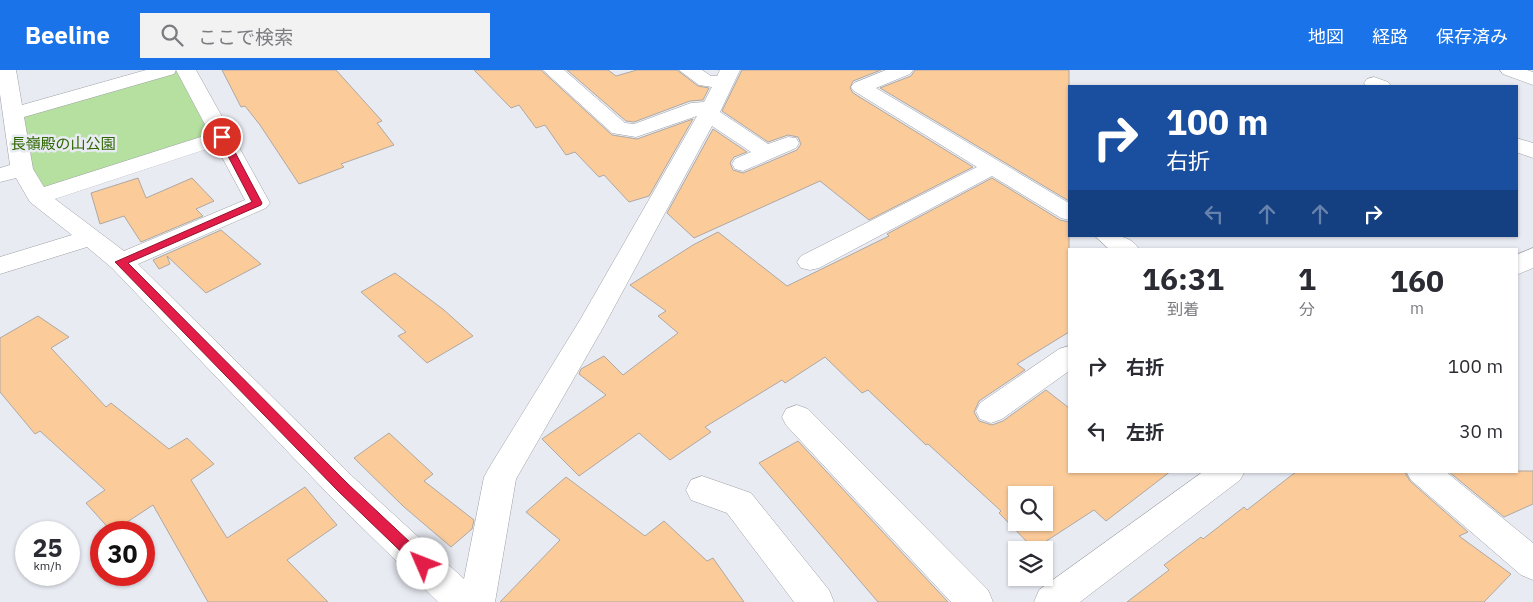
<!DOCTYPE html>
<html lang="ja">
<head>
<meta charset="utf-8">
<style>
  :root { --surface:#fff; --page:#f2f2f3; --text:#2b2b33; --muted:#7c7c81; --accent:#1a73e8 }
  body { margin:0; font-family:"IBM Plex Sans","Noto Sans JP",sans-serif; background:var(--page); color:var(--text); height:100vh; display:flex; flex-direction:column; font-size:19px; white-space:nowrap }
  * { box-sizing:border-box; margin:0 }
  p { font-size:16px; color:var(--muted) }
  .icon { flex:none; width:28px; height:28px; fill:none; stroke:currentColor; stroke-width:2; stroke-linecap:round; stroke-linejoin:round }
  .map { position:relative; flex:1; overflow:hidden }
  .details { position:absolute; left:1068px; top:178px; width:450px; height:225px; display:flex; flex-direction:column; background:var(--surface); border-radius:0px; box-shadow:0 1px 4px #0004 }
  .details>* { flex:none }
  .top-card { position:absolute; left:1068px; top:15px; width:450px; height:152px; border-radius:0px; box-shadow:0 1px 4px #0004; background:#1a4fa0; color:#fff; overflow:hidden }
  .fabs { position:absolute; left:1008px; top:416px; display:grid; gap:10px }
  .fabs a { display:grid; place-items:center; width:45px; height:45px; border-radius:0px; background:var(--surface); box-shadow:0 1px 4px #0004; font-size:25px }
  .speed { position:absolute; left:15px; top:451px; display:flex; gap:10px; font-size:25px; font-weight:700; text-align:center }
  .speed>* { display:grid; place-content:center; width:65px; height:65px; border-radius:50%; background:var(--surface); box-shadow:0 1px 4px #0004; line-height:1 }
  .speed small { font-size:12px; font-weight:400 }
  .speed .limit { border:8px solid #d22; background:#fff; color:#111 }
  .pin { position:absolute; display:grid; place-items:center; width:42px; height:42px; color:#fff; margin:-21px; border:2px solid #fff; border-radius:50%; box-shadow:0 1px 5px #0007 }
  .me { position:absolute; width:55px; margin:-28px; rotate:314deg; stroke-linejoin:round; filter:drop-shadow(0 0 4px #0008) }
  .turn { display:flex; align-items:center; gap:18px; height:105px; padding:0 15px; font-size:22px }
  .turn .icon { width:65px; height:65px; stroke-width:2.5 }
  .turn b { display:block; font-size:35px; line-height:42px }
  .lanes { display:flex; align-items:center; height:48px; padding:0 15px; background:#0003; justify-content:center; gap:25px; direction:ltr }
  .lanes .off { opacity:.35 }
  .eta { display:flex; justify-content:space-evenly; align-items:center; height:85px; text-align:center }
  .eta b { font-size:30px; font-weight:700; line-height:35px }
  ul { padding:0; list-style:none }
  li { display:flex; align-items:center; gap:15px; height:65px; padding:0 15px }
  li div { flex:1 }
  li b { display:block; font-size:19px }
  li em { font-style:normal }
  header { display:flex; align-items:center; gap:30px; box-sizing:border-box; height:70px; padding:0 25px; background:var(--accent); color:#fff }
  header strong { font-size:24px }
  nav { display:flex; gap:28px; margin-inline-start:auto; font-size:18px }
  .search { width:350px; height:45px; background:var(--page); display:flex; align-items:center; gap:12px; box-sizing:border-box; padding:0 18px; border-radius:0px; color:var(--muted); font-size:19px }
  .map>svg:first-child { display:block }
  .green { fill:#b5e0a0 }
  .building { fill:#fccb9a; stroke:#aea8a3; fill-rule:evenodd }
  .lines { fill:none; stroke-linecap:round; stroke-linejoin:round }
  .minor-casing { stroke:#9da0a6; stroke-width:1 }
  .minor { fill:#fff; fill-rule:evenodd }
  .route { fill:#e11d48; stroke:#92132f }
  .labels { text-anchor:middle; stroke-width:5; stroke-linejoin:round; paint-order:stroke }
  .far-park-label { font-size:15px; fill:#2e6600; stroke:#e8ebf2 }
</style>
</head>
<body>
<header>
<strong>Beeline</strong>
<div class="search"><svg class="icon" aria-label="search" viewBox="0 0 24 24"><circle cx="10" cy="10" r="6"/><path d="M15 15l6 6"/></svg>ここで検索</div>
<nav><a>地図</a><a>経路</a><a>保存済み</a></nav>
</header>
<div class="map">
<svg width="1533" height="532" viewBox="0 0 1533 532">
  <rect width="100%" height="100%" fill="#e8ebf2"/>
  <path class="green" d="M 167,0 L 186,0 L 222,67 L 38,127 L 13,44 Z"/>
  <path class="building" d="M 222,0 L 336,0 L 382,51 L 377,53 L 394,75 L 341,94 L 344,97 L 299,114 L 260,55 L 245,36 L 241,37 Z
    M 474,0 L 541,0 L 612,65 L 637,69 L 693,49 L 649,126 L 629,132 L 604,105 L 599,107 L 575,82 L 566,85 L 545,55 L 536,58 L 519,35 L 511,38 Z
    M 567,0 L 608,0 L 616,6 L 637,0 L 677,0 L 698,16 L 709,18 L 703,30 L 690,31 L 634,52 L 626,51 Z
    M 742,0 L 881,0 L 853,11 L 850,18 L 853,23 L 973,97 L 869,150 L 820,111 L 694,168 L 667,143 L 713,59 L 747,82 L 734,87 L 730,93 L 733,100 L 743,103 L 797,80 L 801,74 L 798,67 L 788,65 L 768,72 L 722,41 Z
    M 915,0 L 1069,0 L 1069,131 L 880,18 L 911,6 Z
    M 138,108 L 146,128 L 192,108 L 214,131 L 196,139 L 203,146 L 141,172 L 124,146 L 100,154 L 91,123 Z
    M 992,108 L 1060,150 L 1069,152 L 1069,262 L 1017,294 L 1025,300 L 979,331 L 974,342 L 979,351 L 992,355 L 1003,351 L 1046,320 L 1069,338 L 1069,401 L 1171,401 L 1106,451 L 1094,440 L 1034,479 L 999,443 L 1001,441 L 928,374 L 926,375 L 868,320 L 862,323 L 825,287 L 785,313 L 782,310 L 705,357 L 711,362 L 670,390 L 639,363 L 579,406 L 542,369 L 606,325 L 579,304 L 581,299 L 604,286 L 623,305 L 678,263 L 658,246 L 666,241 L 630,215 L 693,175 L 718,162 L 787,216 L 889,166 L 887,164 ZM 1016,425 L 1044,425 L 1044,452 L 1016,452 Z
    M 221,160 L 261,194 L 206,223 L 167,186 L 170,194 L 159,199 L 153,190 Z
    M 395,203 L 444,240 L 473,266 L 427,293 L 398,266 L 406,262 L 361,222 Z
    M 38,246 L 69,267 L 51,278 L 106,337 L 111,333 L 169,379 L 187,368 L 214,394 L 191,410 L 227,468 L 305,417 L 337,455 L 287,490 L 328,532 L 208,532 L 153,435 L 112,462 L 86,433 L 105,420 L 40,361 L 35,364 L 0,322 L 0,268 Z
    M 389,363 L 433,404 L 424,411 L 474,450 L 472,459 L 451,477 L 403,436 L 354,388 Z
    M 798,371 L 948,532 L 878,532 L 759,393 Z
    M 1297,401 L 1404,401 L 1410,411 L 1468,462 L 1459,466 L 1511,504 L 1484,532 L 1127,532 L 1169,500 L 1164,495 L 1201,467 L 1203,469 L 1244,437 L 1247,440 Z
    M 1448,401 L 1533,401 L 1533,434 L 1504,447 Z
    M 566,407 L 645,466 L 664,451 L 707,491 L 713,488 L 744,532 L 500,532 L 560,470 L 526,442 Z"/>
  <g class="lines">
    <g class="minor-casing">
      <path id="minor" d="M 0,0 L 16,0 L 22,35 L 146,0 L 196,0 L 270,133 L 266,138 L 138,194 L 354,408 L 464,509 L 484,407 L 489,398 L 580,250 L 697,46 L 636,67 L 612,63 L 543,0 L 564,0 L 625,53 L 634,54 L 691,33 L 704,32 L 712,17 L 699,15 L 679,0 L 702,0 L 711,6 L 717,6 L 720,0 L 740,0 L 720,42 L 768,74 L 788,67 L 796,68 L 799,73 L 796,78 L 743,101 L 735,99 L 732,94 L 735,89 L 751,82 L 712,56 L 604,256 L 516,409 L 495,532 L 438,532 L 332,428 L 112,198 L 87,177 L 0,204 L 0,187 L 72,165 L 30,132 L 16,108 L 0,112 L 0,98 L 10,95 L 0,24 ZM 176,0 L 210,64 L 44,117 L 33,99 L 24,47 L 174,4 ZM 216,76 L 245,130 L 124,181 L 55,129 Z
        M 886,0 L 913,0 L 910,4 L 876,18 L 1069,133 L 1069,150 L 1061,148 L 992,106 L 819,198 L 810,200 L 801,198 L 797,192 L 801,186 L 977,97 L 854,21 L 851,17 L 854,13 Z
        M 1500,0 L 1527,0 L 1533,2 L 1533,15 L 1503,4 Z
        M 1374,7 L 1388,12 L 1391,16 L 1366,16 L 1364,13 L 1367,9 Z
        M 1516,68 L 1533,73 L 1533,88 L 1516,82 Z
        M 1095,166 C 1112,166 1129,163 1139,179 L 1109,179 Z
        M 1533,178 L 1533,198 L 1516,205 L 1516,185 Z
        M 1069,276 L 1069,301 L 1002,349 L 991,353 L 980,349 L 976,341 L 980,333 L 1059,279 Z
        M 797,335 L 808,339 L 988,520 L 993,532 L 951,532 L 786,355 L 782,347 L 786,339 Z
        M 1204,401 L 1245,401 L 1240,410 L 1080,532 L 1034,532 L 1039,520 Z
        M 1406,401 L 1445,401 L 1533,473 L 1533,510 L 1521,505 L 1411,410 Z
        M 702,406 L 751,423 L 829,520 L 834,532 L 794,532 L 727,443 L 691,430 L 686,420 L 691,410 Z"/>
    </g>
    <use href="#minor" class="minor"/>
  </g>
  <path class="route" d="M 222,64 L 227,67 L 262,133 L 261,135 L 128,193 L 348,414 L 428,489 L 430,494 L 428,498 L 423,500 L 418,498 L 338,421 L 115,192 L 252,132 L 218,67 Z"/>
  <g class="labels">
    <g class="far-park-label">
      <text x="63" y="79">長嶺殿の山公園</text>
    </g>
  </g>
</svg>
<div class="fabs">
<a><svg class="icon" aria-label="search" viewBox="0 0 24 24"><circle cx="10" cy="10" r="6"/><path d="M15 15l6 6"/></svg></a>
<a><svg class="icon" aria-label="layers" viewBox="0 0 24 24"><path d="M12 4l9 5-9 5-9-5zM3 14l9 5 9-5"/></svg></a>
</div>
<div class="speed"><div>25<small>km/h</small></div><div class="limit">30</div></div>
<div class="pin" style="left:222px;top:67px;background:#d93025"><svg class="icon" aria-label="arrive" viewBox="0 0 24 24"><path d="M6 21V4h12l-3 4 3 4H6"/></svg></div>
<svg class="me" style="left:423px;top:494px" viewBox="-20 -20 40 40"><circle r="19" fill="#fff"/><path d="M0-13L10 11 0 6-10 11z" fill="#e11d48"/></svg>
<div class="top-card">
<div class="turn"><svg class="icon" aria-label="right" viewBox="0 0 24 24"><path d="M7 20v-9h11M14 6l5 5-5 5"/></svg><div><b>100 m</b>右折</div></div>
<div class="lanes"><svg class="icon off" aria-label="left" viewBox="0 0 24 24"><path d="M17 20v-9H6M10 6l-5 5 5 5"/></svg><svg class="icon off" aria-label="ahead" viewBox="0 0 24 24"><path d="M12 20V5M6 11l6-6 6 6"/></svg><svg class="icon off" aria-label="ahead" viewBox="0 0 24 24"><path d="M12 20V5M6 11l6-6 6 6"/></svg><svg class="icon" aria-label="right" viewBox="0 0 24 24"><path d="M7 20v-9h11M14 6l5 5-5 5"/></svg></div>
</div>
<section class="details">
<div class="eta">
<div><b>16:31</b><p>到着</p></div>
<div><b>1</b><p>分</p></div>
<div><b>160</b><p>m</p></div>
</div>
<ul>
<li><svg class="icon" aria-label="right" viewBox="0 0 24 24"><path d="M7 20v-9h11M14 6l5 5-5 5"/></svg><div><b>右折</b></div><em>100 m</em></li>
<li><svg class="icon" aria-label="left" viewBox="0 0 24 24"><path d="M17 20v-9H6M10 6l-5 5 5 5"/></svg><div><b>左折</b></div><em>30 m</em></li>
</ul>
</section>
</div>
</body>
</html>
